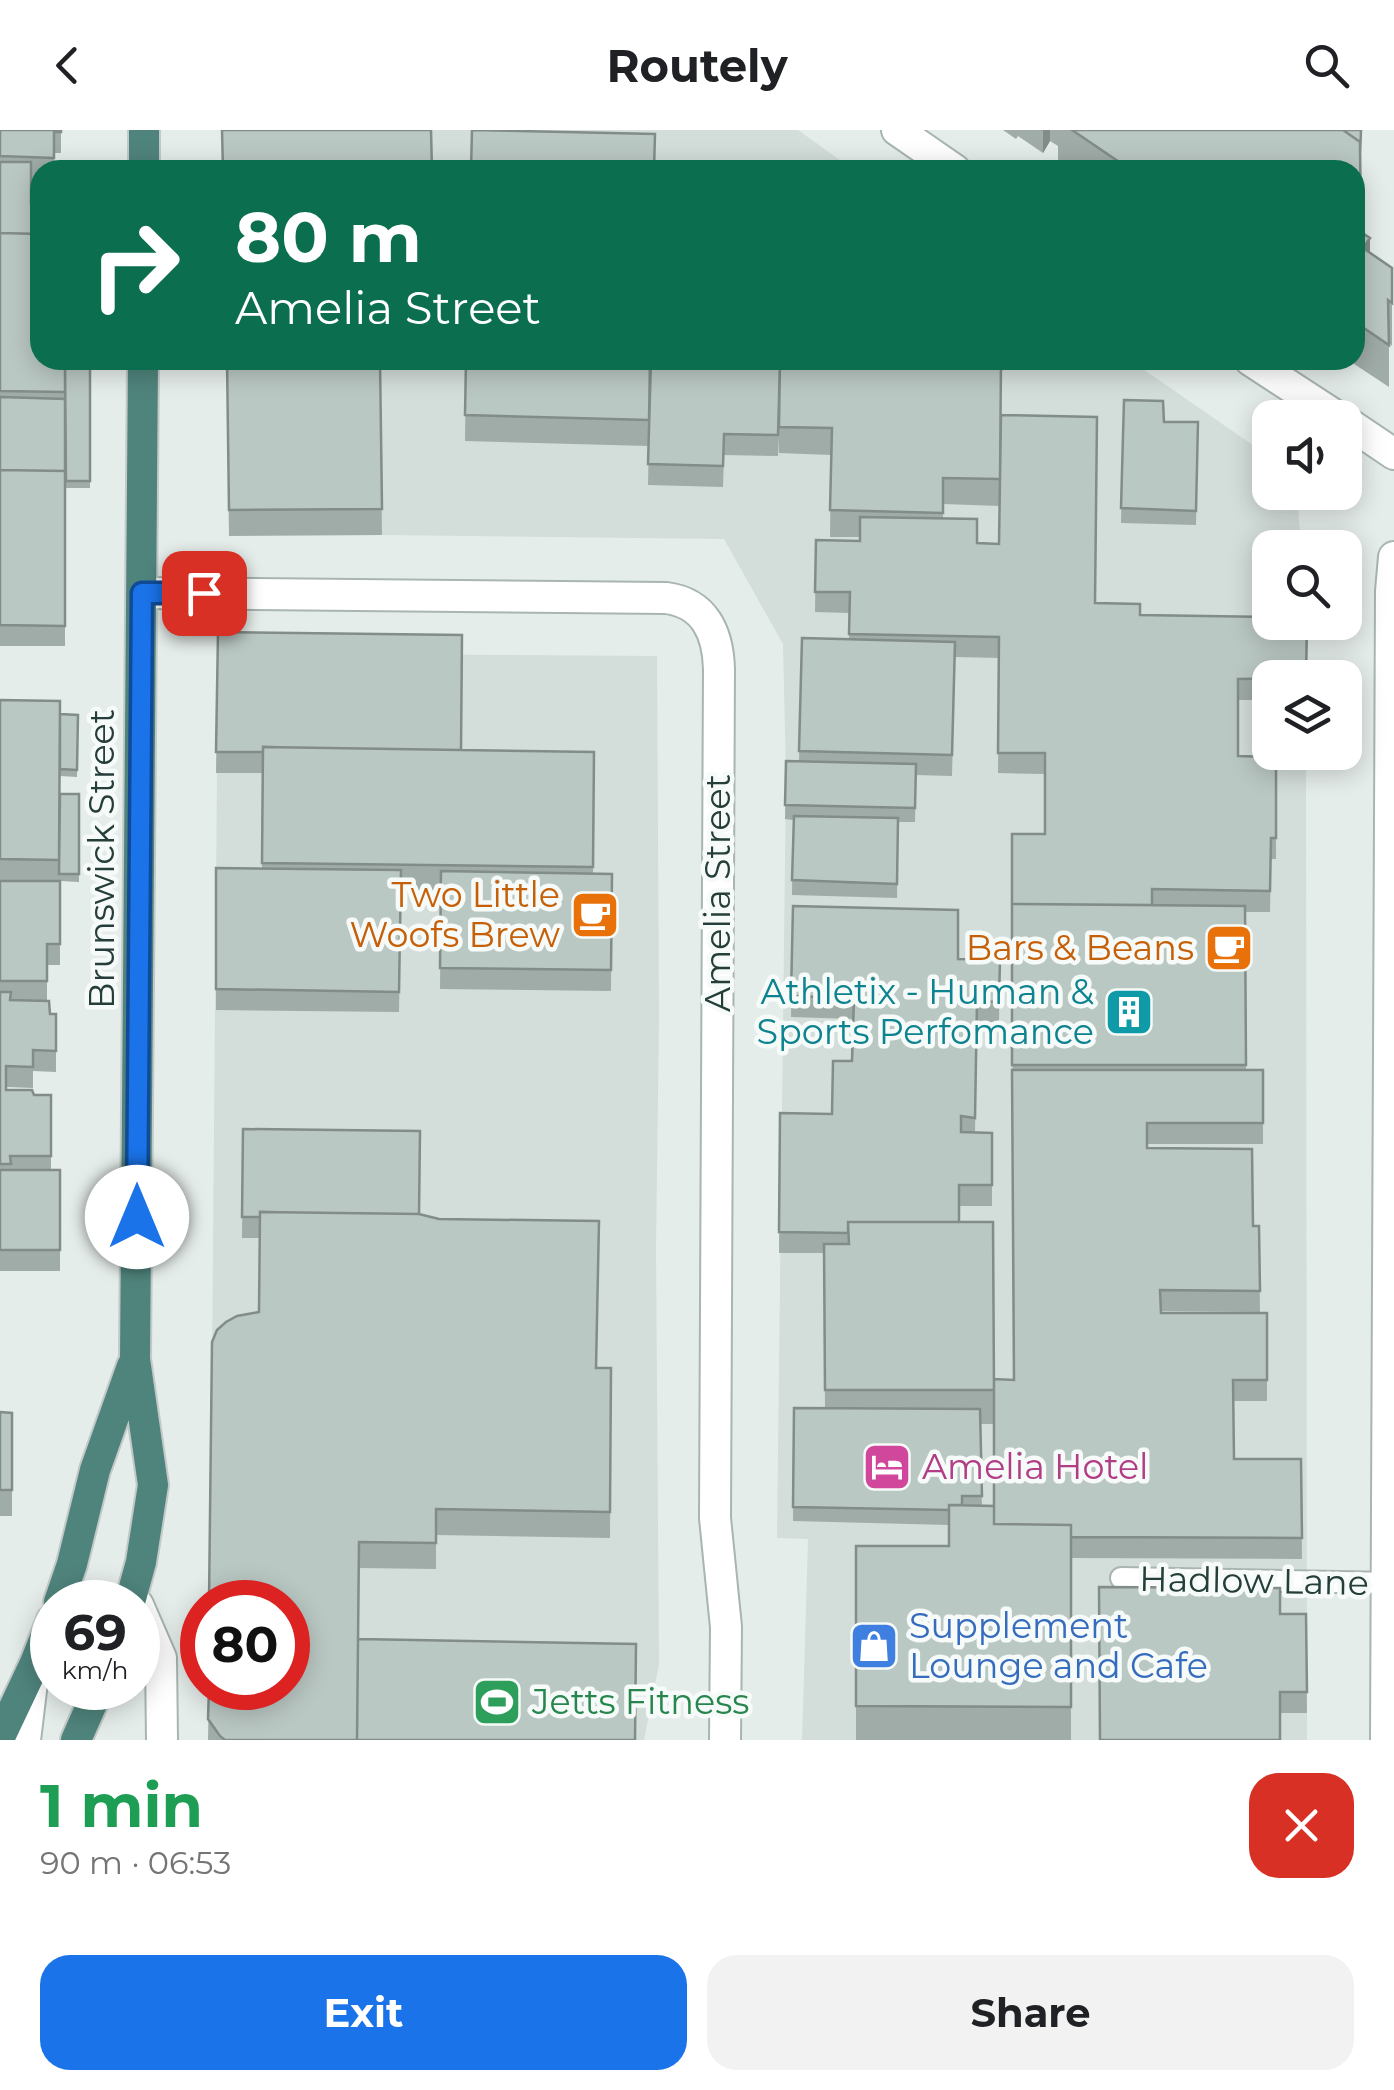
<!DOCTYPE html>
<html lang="en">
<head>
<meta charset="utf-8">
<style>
  :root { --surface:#fff; --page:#f2f2f2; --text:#202124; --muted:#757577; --accent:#1a73e8 }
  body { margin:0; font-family:Montserrat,sans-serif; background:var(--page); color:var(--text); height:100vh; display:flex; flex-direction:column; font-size:38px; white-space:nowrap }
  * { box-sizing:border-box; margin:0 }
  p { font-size:32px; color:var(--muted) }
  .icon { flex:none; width:55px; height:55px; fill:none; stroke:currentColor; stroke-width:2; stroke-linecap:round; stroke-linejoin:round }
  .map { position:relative; height:1610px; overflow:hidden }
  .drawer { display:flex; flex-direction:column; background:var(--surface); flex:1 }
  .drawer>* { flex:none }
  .banner { position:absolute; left:30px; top:30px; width:1335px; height:210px; border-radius:30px; box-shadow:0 5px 25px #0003; background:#0b6e4f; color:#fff; overflow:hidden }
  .tools { position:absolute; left:1252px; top:270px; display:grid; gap:20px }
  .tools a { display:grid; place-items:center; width:110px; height:110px; border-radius:20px; background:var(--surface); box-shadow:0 5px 25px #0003; font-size:50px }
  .speed { position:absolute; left:30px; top:1450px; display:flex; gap:20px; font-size:50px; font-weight:700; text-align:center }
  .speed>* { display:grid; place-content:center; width:130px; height:130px; border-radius:50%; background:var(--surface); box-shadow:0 5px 25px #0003; line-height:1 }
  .speed small { font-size:25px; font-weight:400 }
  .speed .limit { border:15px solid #d22; background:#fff; color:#111 }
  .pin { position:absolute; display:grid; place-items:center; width:85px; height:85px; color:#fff; margin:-42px; border-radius:20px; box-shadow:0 5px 15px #0006 }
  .me { position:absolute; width:110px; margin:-55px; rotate:0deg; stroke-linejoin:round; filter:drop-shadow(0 0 8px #0008) }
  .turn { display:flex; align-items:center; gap:35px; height:210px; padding:0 40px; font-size:45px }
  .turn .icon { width:130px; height:130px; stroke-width:2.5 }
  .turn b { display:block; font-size:70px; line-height:85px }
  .round { display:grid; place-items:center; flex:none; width:105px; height:105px; border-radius:30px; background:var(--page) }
  .head { display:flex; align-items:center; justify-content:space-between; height:170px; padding:0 40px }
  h1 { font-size:60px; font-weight:700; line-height:75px; color:#1e9e55 }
  .action { display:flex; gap:20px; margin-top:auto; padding:20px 40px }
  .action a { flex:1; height:115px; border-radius:30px; background:var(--accent); color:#fff; font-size:40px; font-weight:700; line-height:115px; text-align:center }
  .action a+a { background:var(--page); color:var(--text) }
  header { display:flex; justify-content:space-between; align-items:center; height:130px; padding:0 40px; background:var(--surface); font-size:45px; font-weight:700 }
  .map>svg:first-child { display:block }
  .built { fill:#d3ddd9 }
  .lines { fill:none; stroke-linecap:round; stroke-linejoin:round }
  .service-casing { stroke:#a8b5b1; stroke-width:24 }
  .minor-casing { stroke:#a8b5b1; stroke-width:34 }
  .tertiary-casing { stroke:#a8b5b1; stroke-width:34 }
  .trunk-casing { stroke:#c2c9c8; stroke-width:34 }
  .service { stroke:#fff; stroke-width:20 }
  .minor { stroke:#fff; stroke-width:30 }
  .tertiary { stroke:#fff; stroke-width:30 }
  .trunk { stroke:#4f847c; stroke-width:30 }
  .wall { fill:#a0aca8; fill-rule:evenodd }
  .shaded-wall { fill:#828c88 }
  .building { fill:#bac8c3; stroke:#828c88; stroke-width:2.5 }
  .route-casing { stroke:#114b97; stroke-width:25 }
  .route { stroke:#1a73e8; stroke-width:18 }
  .labels { text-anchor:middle; stroke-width:9; stroke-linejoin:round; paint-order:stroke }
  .street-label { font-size:35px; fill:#253e39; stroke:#f6faf8 }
  .food-label { font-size:35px; fill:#c56008; stroke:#f6faf8; text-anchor:end }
  .culture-label { font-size:35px; fill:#0d838f; stroke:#f6faf8; text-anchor:end }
  .hotel-label { font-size:35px; fill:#b23c85; stroke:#f6faf8; text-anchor:start }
  .shop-label { font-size:35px; fill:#366cbe; stroke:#f6faf8; text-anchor:start }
  .leisure-label { font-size:35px; fill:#27864d; stroke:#f6faf8; text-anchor:start }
</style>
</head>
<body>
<header><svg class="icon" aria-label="back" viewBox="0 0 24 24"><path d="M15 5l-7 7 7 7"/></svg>Routely<svg class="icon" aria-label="search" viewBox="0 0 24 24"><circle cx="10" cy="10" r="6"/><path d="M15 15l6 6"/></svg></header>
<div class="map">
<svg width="1394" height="1610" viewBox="0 0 1394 1610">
  <rect width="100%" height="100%" fill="#e5edea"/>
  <path class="built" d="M 222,0 L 798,0 L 854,40 L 223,40 Z
    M 227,230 L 1130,230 L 1270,327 L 1270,362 L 1297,363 L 1301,417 L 1270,418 L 1270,492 L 1306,493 L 1307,509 L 1307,547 L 1270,548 L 1270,622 L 1306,623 L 1307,1610 L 802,1610 L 808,1409 L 777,1408 L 786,645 L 783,514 L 724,409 L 382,405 L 229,406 Z
    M 218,523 L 657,526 L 659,888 L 656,1119 L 659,1534 L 644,1610 L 208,1610 L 288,1558 L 288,1472 L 210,1472 Z"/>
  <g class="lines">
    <g class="service-casing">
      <path id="service" d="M 1121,1448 L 1394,1453"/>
    </g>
    <g class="minor-casing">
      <path id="minor" d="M 897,0 L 955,40
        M 1250,230 L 1339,288
        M 1345,291 L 1394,324
        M 142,463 L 666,468 C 705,473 718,503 719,539 L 715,1388 L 726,1497 L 725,1610
        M 1386,1610 L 1391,461 L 1394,427"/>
    </g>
    <g class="tertiary-casing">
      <path id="tertiary" d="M 138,1475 L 161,1528 L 162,1610
        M 25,1610 L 33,1544"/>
    </g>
    <g class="trunk-casing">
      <path id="trunk" d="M 144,40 L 144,0
        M 59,1472 L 72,1434 L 95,1340 L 132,1236
        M 130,1472 L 141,1432 L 153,1355 L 135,1229 L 143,230
        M 0,1607 L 35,1533 L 52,1490
        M 76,1610 L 99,1558"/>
    </g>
    <use href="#service" class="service"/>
    <use href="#minor" class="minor"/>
    <use href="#tertiary" class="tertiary"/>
    <use href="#trunk" class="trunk"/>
  </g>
  <path class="wall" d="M 0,0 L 61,0 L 61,23 L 54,23 L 54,40 L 40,40 L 40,48 L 31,48 L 31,73 L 65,230 L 65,516 L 0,516 Z
    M 1003,0 L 1360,0 L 1361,102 L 1370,122 L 1392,138 L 1392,216 L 1389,213 L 1389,257 L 1348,230 L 1355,230 L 1355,40 L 1068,40 L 1058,33 L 1058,16 L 1050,11 L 1043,23 L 1018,6 L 1016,9 Z
    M 65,230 L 90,230 L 90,358 L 66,358 Z
    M 227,230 L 380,230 L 382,405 L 229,406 Z
    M 466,230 L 1001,285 L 1095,473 L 1140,485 L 1270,548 L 1270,570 L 1238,570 L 1238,626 L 1276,627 L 1276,729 L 1271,729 L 1270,782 L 1245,782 L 1246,940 L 1263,940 L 1263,1014 L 1147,1014 L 1147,1018 L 1253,1096 L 1259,1096 L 1260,1182 L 1160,1181 L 1161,1183 L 1267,1183 L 1267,1271 L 1233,1271 L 1234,1329 L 1301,1329 L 1302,1429 L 1071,1428 L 1071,1610 L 856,1610 L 856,1416 L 949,1416 L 949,1395 L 793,1391 L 794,1278 L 825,1278 L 824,1123 L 779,1123 L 780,983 L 832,984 L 852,931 L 853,889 L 791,887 L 793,776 L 958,829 L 1000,830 L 999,893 L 977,892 L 975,1002 L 992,1003 L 992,1076 L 959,1076 L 959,1092 L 993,1092 L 994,1294 L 980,1294 L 982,1376 L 994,1376 L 1013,1250 L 1012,704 L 1045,704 L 1045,644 L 998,643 L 999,528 L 955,527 L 952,646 L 916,645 L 915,692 L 898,692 L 897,768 L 792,765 L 793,690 L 785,689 L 786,631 L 799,631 L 802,508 L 849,510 L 849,483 L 815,482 L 816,410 L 860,411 L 860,407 L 830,407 L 831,325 L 779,323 L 779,307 L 778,326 L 724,325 L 723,357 L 648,355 L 650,261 L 649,316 L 465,311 ZM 943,374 L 1000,376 L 999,414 L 977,413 L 943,388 Z
    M 1124,270 L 1164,292 L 1198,292 L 1196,395 L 1121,393 Z
    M 218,502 L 461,620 L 594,622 L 593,743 L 612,744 L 611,861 L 440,859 L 441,761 L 401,761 L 399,882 L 216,880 L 216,738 L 262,738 L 263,643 L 216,643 Z
    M 0,570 L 60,584 L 78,585 L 77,647 L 60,646 L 60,665 L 79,664 L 79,752 L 60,751 L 60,835 L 47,835 L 47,871 L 50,884 L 56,884 L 56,942 L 33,941 L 33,958 L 6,957 L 6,960 L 34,965 L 51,965 L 51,1040 L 60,1040 L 60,1141 L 0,1141 Z
    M 243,999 L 420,1084 L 597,1238 L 611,1238 L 610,1408 L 436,1405 L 436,1439 L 359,1438 L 358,1509 L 635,1610 L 208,1610 L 209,1558 L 259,1182 L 260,1108 L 242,1108 Z
    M 0,1282 L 12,1283 L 12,1386 L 0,1386 Z
    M 1280,1484 L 1306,1484 L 1307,1583 L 1280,1583 Z"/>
  <path class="shaded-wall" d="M 1043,0 L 1050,0 L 1050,11 L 1043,23 Z
    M 1370,108 L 1370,151 L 1363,118 Z"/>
  <path class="building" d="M 0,0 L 61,0 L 61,2 L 54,2 L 54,28 L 0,26 Z
    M 222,0 L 431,0 L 432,40 L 223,40 Z
    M 472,0 L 655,4 L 654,40 L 471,40 Z
    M 1072,0 L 1343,0 L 1360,12 L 1361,102 L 1370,108 L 1363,118 L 1392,138 L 1392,173 L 1388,170 L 1389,215 L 1355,192 L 1355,40 L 1131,40 Z
    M 1343,0 L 1361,0 L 1360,26 L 1360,12 Z
    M 0,32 L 31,32 L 31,73 L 40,73 L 40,104 L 0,103 Z
    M 0,103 L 40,104 L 40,230 L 65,230 L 65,262 L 0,261 Z
    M 65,230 L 90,230 L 90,351 L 66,351 Z
    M 227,230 L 380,230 L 382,379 L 229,380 Z
    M 466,230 L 650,230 L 649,290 L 465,285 Z
    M 651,230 L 780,230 L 778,305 L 724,304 L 723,336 L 648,334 Z
    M 780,230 L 1001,230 L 1000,349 L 943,348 L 943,383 L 830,380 L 832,298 L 779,297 Z
    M 0,267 L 65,269 L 65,347 L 65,341 L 0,340 Z
    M 1124,270 L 1163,271 L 1164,292 L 1198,292 L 1196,381 L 1121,378 Z
    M 1001,285 L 1097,287 L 1095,473 L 1140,474 L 1140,485 L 1270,487 L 1270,492 L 1307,492 L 1306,548 L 1238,549 L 1238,626 L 1276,627 L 1276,708 L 1271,708 L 1270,761 L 1152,759 L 1152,775 L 1012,774 L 1012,704 L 1045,704 L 1045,623 L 998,623 L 999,507 L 849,504 L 850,462 L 815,462 L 816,410 L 860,411 L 860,387 L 977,389 L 977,413 L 999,414 Z
    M 0,340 L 65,341 L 65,496 L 0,495 Z
    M 218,502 L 462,505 L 461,620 L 263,617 L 263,622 L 216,622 Z
    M 802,508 L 955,512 L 952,625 L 799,621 Z
    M 0,570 L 60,571 L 59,730 L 0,729 Z
    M 60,584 L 78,585 L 77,640 L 60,639 Z
    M 263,617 L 594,622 L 593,737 L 262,733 Z
    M 786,631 L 916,634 L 915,678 L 785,675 Z
    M 60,664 L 79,664 L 79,744 L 59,744 Z
    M 794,686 L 898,688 L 897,754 L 792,750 Z
    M 216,738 L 401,740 L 399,862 L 216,859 Z
    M 441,741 L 612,744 L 611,840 L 440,838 Z
    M 0,751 L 60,751 L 60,814 L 47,814 L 47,851 L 0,851 Z
    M 1012,774 L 1245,776 L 1246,935 L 1012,935 Z
    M 793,776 L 958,780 L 958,829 L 1000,830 L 999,872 L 977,871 L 975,988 L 961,986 L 961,1002 L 992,1003 L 992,1055 L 959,1055 L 959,1092 L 848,1092 L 848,1103 L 779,1102 L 780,983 L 832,984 L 833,931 L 852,931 L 854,868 L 791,866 Z
    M 0,862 L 11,862 L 10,870 L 49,871 L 50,884 L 56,884 L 56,921 L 33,920 L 33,937 L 6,936 L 6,960 L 32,960 L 34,965 L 51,965 L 51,1026 L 10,1026 L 11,1034 L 0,1034 Z
    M 1012,940 L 1263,940 L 1263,993 L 1147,993 L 1147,1018 L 1252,1019 L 1253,1096 L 1259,1096 L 1260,1161 L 1160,1160 L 1161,1183 L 1267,1183 L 1267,1250 L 1233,1250 L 1234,1329 L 1301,1329 L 1302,1408 L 1071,1407 L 1071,1395 L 994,1394 L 994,1249 L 1014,1250 Z
    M 243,999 L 420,1001 L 419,1084 L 260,1082 L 260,1087 L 242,1087 Z
    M 0,1040 L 60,1040 L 60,1120 L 0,1120 Z
    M 260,1082 L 419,1084 L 439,1089 L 599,1091 L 596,1238 L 611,1238 L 610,1382 L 436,1379 L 436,1413 L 359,1412 L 357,1610 L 225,1610 L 220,1606 L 208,1589 L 209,1558 L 288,1558 L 288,1472 L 209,1472 L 212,1212 L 217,1200 L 226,1192 L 237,1186 L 259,1182 Z
    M 848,1092 L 993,1092 L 994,1260 L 825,1260 L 824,1114 L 849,1114 Z
    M 794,1278 L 980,1279 L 982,1366 L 962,1366 L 962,1375 L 949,1375 L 949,1380 L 793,1377 Z
    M 0,1282 L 12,1283 L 12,1360 L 0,1360 Z
    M 949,1375 L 994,1376 L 994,1394 L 1071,1395 L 1071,1577 L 856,1576 L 856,1416 L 949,1416 Z
    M 1099,1457 L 1280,1458 L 1280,1484 L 1306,1484 L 1307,1562 L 1280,1562 L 1280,1610 L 1100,1610 Z
    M 358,1509 L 636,1514 L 635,1610 L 357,1610 Z"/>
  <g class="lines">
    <g class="route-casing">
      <path id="route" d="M 137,1087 L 142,463 L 204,463"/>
    </g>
    <use href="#route" class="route"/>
  </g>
  <defs>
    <g id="cafe-square" transform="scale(2.5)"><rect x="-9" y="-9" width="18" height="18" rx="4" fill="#e8710a" stroke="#f6faf8"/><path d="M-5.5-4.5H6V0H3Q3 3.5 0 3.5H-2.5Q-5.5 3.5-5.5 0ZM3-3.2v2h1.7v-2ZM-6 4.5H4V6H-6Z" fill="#fff"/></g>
    <g id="building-square" transform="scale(2.5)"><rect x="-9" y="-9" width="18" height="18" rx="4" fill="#0f9aa8" stroke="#f6faf8"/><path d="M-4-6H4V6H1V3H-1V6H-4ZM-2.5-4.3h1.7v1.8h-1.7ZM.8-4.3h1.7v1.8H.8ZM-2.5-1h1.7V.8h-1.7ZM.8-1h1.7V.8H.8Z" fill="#fff"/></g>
    <g id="hotel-square" transform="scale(2.5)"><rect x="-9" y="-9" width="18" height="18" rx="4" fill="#d1479c" stroke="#f6faf8"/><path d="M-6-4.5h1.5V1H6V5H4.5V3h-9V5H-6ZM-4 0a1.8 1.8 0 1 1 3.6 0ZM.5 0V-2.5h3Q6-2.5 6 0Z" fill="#fff"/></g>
    <g id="shop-square" transform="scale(2.5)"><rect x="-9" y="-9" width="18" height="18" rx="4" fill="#3f7fe0" stroke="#f6faf8"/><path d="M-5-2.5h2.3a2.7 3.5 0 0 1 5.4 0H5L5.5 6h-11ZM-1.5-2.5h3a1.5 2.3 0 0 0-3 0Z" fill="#fff"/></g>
    <g id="stadium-square" transform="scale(2.5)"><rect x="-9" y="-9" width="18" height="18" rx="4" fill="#2e9e5b" stroke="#f6faf8"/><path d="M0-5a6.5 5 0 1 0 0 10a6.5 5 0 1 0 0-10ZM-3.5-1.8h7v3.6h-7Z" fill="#fff"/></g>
  </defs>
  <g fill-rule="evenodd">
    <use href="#cafe-square" x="595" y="785"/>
    <use href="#cafe-square" x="1229" y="818"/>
    <use href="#building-square" x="1129" y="882"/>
    <use href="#hotel-square" x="887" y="1337"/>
    <use href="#shop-square" x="874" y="1516"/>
    <use href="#stadium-square" x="497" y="1572"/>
  </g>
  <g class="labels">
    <g class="street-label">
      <text transform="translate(102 729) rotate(-90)" y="12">Brunswick Street</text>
      <text transform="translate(718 763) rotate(-90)" y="12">Amelia Street</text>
      <text transform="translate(1254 1451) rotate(1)" y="12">Hadlow Lane</text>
    </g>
    <g class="food-label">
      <text x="560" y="777">Two Little<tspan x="560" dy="40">Woofs Brew</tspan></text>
      <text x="1194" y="830">Bars &amp; Beans</text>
    </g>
    <g class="culture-label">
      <text x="1094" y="874">Athletix - Human &amp;<tspan x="1094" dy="40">Sports Perfomance</tspan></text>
    </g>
    <g class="hotel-label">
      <text x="922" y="1349">Amelia Hotel</text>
    </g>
    <g class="shop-label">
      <text x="909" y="1508">Supplement<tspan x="909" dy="40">Lounge and Cafe</tspan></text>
    </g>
    <g class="leisure-label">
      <text x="532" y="1584">Jetts Fitness</text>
    </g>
  </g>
</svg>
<div class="tools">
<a><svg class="icon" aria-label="sound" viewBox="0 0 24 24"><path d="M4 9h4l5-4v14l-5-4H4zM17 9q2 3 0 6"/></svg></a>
<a><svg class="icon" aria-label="search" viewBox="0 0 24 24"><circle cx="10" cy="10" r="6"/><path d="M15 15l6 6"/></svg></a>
<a><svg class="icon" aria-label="layers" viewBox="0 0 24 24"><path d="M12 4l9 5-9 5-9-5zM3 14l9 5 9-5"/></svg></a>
</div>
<div class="speed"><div>69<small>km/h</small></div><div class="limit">80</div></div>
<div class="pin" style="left:204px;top:463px;background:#d93025"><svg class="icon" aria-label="arrive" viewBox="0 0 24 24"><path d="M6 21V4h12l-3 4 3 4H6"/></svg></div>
<svg class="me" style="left:137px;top:1087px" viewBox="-20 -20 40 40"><circle r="19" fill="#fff"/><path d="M0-13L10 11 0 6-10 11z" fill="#1a73e8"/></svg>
<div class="banner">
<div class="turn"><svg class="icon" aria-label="right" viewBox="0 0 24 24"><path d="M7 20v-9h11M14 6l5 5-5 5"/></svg><div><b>80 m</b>Amelia Street</div></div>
</div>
</div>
<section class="drawer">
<div class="head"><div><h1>1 min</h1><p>90 m · 06:53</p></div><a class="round" style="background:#d93025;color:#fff"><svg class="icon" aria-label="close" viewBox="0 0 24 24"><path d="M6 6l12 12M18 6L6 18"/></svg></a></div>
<div class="action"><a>Exit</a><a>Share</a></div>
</section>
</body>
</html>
